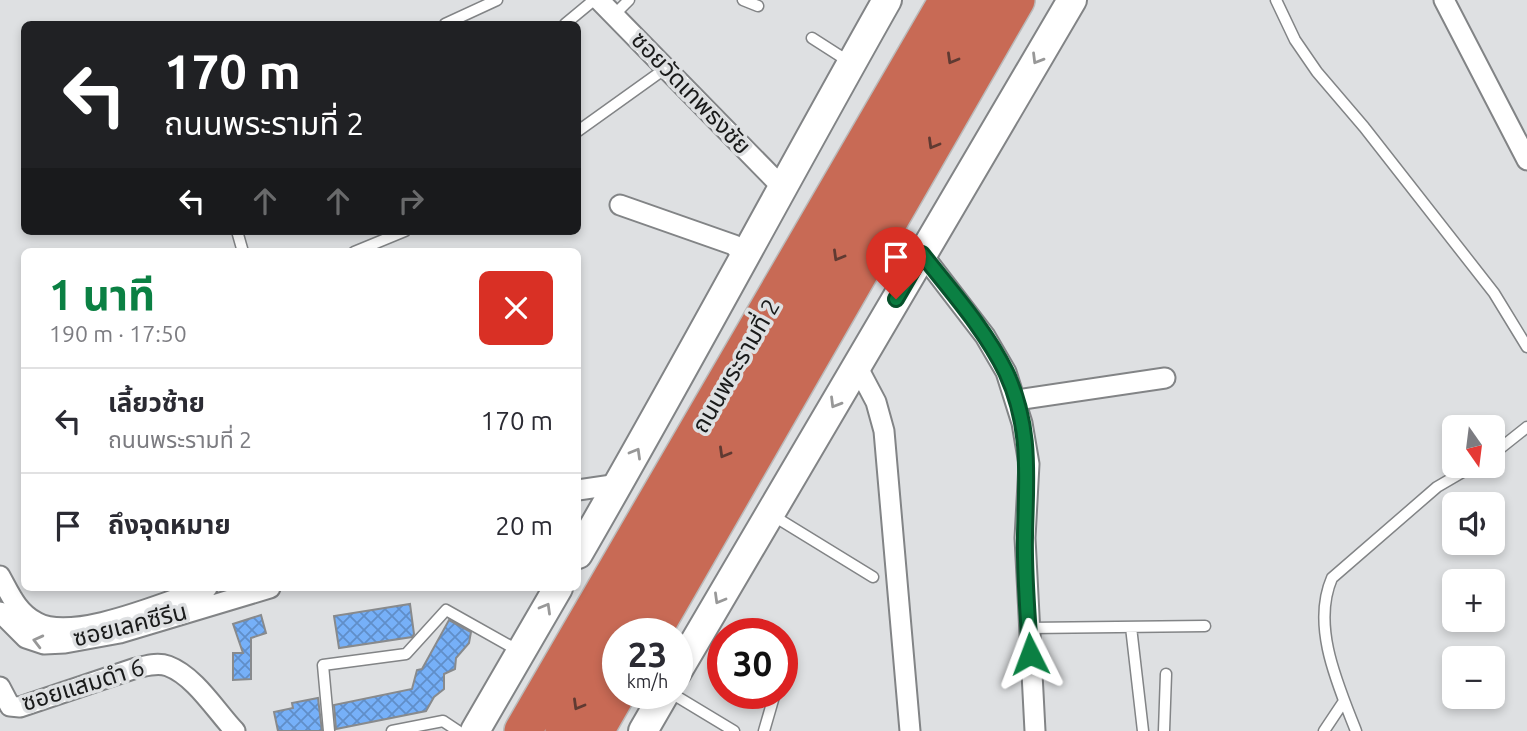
<!DOCTYPE html>
<html lang="th">
<head>
<meta charset="utf-8">
<style>
  :root { --surface:#fff; --page:#f7f7f7; --text:#2b2b33; --muted:#7c7c81; --line:#e1e1e2; --accent:#0b8043 }
  body { margin:0; font-family:Ubuntu,"Noto Sans Thai",sans-serif; background:var(--page); color:var(--text); height:100vh; display:flex; flex-direction:column; font-size:26px; white-space:nowrap }
  * { box-sizing:border-box; margin:0 }
  p { font-size:23px; color:var(--muted) }
  .icon { flex:none; width:38px; height:38px; fill:none; stroke:currentColor; stroke-width:2; stroke-linecap:round; stroke-linejoin:round }
  .map { position:relative; flex:1; overflow:hidden }
  .sheet { position:absolute; left:21px; top:248px; width:560px; height:343px; display:flex; flex-direction:column; background:var(--surface); border-radius:10px; box-shadow:0 4px 10px #0003 }
  .sheet>* { flex:none }
  .top-card { position:absolute; left:21px; top:21px; width:560px; height:214px; border-radius:10px; box-shadow:0 4px 10px #0003; background:#202124; color:#fff; overflow:hidden }
  .needle { width:46px; rotate:166deg }
  .fabs { position:absolute; left:1442px; top:415px; display:grid; gap:14px }
  .fabs a { display:grid; place-items:center; width:63px; height:63px; border-radius:10px; background:var(--surface); box-shadow:0 4px 10px #0003; font-size:35px }
  .speed { position:absolute; left:602px; top:618px; display:flex; gap:14px; font-size:35px; font-weight:700; text-align:center }
  .speed>* { display:grid; place-content:center; width:91px; height:91px; border-radius:50%; background:var(--surface); box-shadow:0 4px 10px #0003; line-height:1 }
  .speed small { font-size:18px; font-weight:400 }
  .speed .limit { border:10px solid #d22; background:#fff; color:#111 }
  .pin { position:absolute; display:grid; place-items:center; width:60px; height:60px; color:#fff; margin:-72px -30px; border-radius:50% 50% 50% 0; rotate:-45deg; box-shadow:0 0 7px #0007 }
  .pin .icon { rotate:45deg }
  .me { position:absolute; width:77px; margin:-38px; rotate:357deg; stroke-linejoin:round; filter:drop-shadow(0 0 5px #0008) }
  .turn { display:flex; align-items:center; gap:24px; height:147px; padding:0 28px; font-size:32px }
  .turn .icon { width:91px; height:91px; stroke-width:2.5 }
  .turn b { display:block; font-size:49px; line-height:60px }
  .lanes { display:flex; align-items:center; height:66px; padding:0 28px; background:#0003; justify-content:center; gap:35px; direction:ltr }
  .lanes .off { opacity:.35 }
  .round { display:grid; place-items:center; flex:none; width:74px; height:74px; border-radius:10px; background:var(--page) }
  .head { display:flex; align-items:center; justify-content:space-between; height:119px; padding:0 28px }
  h1 { font-size:42px; font-weight:700; line-height:52px; color:var(--accent) }
  ul { padding:0; list-style:none }
  li { display:flex; align-items:center; gap:21px; height:105px; padding:0 28px; border-top:2px solid var(--line) }
  li div { flex:1 }
  li b { display:block; font-size:26px }
  li em { font-style:normal }
  .map>svg:first-child { display:block }
  .building { fill:url(#building-cross-hatch); stroke:#888a8c; stroke-width:2 }
  .lines { fill:none; stroke-linecap:round; stroke-linejoin:round }
  .lane-casing { stroke:#828486; stroke-width:13 }
  .street-casing { stroke:#828486; stroke-width:23 }
  .secondary-casing { stroke:#828486; stroke-width:32 }
  .highway-casing { stroke:#bababa; stroke-width:40 }
  .lane { stroke:#fff; stroke-width:10 }
  .street { stroke:#fff; stroke-width:19 }
  .secondary { stroke:#fff; stroke-width:28 }
  .highway { stroke:#c86a55; stroke-width:37 }
  .oneway { stroke:#5f3a32 }
  .oneway2 { stroke:#989898 }
  .route-casing { stroke:#07532c; stroke-width:18 }
  .route { stroke:#0b8043; stroke-width:12 }
  .labels { text-anchor:middle; stroke-width:7; stroke-linejoin:round; paint-order:stroke }
  .street-label { font-size:24px; fill:#191a1a; stroke:#dee0e2 }
</style>
</head>
<body>
<div class="map">
<svg width="1527" height="731" viewBox="0 0 1527 731">
  <defs>
    <pattern id="building-cross-hatch" width="8" height="8" patternUnits="userSpaceOnUse" patternTransform="scale(1.75)"><rect width="8" height="8" fill="#76b0f8"/><path d="M0 0l8 8M0 8l8-8" fill="none" stroke="#608ec8"/></pattern>
  </defs>
  <rect width="100%" height="100%" fill="#dee0e2"/>
  <path class="building" d="M 410,604 L 414,634 L 412,637 L 339,648 L 334,616 Z
    M 261,615 L 266,633 L 251,638 L 251,679 L 233,680 L 233,653 L 243,653 L 233,624 Z
    M 449,620 L 471,632 L 469,643 L 456,658 L 455,669 L 444,674 L 444,689 L 434,697 L 426,711 L 336,729 L 334,705 L 412,689 L 417,670 L 422,669 Z
    M 318,698 L 322,731 L 278,731 L 274,712 L 293,708 L 292,703 Z"/>
  <g class="lines">
    <g class="lane-casing">
      <path id="lane" d="M 743,0 L 758,6
        M 1276,0 L 1295,40 L 1317,72 L 1364,127 L 1494,293 L 1527,347
        M 615,14 L 629,0
        M 445,24 L 497,0
        M 565,24 L 594,0
        M 812,38 L 851,63
        M 578,131 L 666,68
        M 237,231 L 243,252
        M 354,252 L 405,231
        M 1493,454 L 1527,427
        M 772,515 L 873,577
        M 1131,627 L 1143,731
        M 1029,628 L 1205,626
        M 782,664 L 785,654
        M 671,693 L 734,731
        M 329,731 L 323,665 L 406,654 L 446,610 L 519,651
        M 392,731 L 443,721 L 458,731
        M 764,731 L 775,693
        M 1164,731 L 1166,674
        M 1324,731 L 1344,701
        M 1356,731 C 1338,685 1311,626 1332,578 L 1437,487 L 1473,466"/>
    </g>
    <g class="street-casing">
      <path id="street" d="M 599,0 L 782,187
        M 1444,0 L 1527,160
        M 620,205 L 734,245 L 746,259
        M 922,254 L 985,336 L 1006,372 L 1022,423 L 1029,464 L 1025,538 L 1035,731
        M 857,366 L 876,402 L 884,431 L 910,731
        M 1016,400 L 1165,378
        M 578,490 L 619,484
        M 0,576 C 10,594 17,612 36,622 C 73,643 167,601 207,588
        M 0,612 L 26,638 L 44,644 L 65,643 L 120,633 L 270,588
        M 0,687 L 10,706 L 20,707 L 136,668 C 146,666 157,662 168,666 C 195,676 216,711 235,731"/>
    </g>
    <g class="secondary-casing">
      <path id="secondary" d="M 578,554 C 684,371 783,184 887,0
        M 677,672 L 1072,0
        M 475,731 L 558,588
        M 643,731 L 665,693"/>
    </g>
    <g class="highway-casing">
      <path id="highway" d="M 620,634 L 986,0
        M 651,634 L 1016,0
        M 523,731 L 948,0
        M 564,731 L 618,637
        M 595,731 L 618,691"/>
    </g>
    <use href="#lane" class="lane"/>
    <use href="#street" class="street"/>
    <use href="#secondary" class="secondary"/>
    <use href="#highway" class="highway"/>
  </g>
  <defs><path id="oneway-chevron" d="M-2-3.5L2.5 0L-2 3.5" fill="none" stroke-width="1.6" stroke-linecap="round" stroke-linejoin="round" transform="scale(1.75)"/></defs>
  <g class="oneway">
    <use href="#oneway-chevron" transform="translate(952 59) rotate(120)"/>
    <use href="#oneway-chevron" transform="translate(933 144) rotate(120)"/>
    <use href="#oneway-chevron" transform="translate(838 256) rotate(120)"/>
    <use href="#oneway-chevron" transform="translate(724 453) rotate(120)"/>
    <use href="#oneway-chevron" transform="translate(578 705) rotate(120)"/>
  </g>
  <g class="oneway2">
    <use href="#oneway-chevron" transform="translate(1037 59) rotate(121)"/>
    <use href="#oneway-chevron" transform="translate(835 403) rotate(121)"/>
    <use href="#oneway-chevron" transform="translate(636 453) rotate(-60)"/>
    <use href="#oneway-chevron" transform="translate(719 599) rotate(120)"/>
    <use href="#oneway-chevron" transform="translate(546 608) rotate(-60)"/>
    <use href="#oneway-chevron" transform="translate(38 641) rotate(-166)"/>
  </g>
  <g class="lines">
    <g class="route-casing">
      <path id="route" d="M 896,299 L 922,254 C 951,291 985,329 1006,372 C 1032,428 1026,477 1025,535 C 1024,575 1028,615 1030,654"/>
    </g>
    <use href="#route" class="route"/>
  </g>
  <g class="labels">
    <g class="street-label">
      <text transform="translate(691 93) rotate(46)" y="8">ซอยวัดเทพธงชัย</text>
      <text transform="translate(736 366) rotate(-60)" y="8">ถนนพระรามที่ 2</text>
      <text transform="translate(130 625) rotate(-14)" y="8">ซอยเลคซีรีน</text>
      <text transform="translate(83 685) rotate(-17)" y="8">ซอยแสมดำ 6</text>
    </g>
  </g>
</svg>
<div class="fabs">
<a><svg class="needle" viewBox="-14 -14 28 28"><path d="M0-13l5 13h-10z" fill="#e53935"/><path d="M0 13l5-13h-10z" fill="#7c7c81"/></svg></a>
<a><svg class="icon" aria-label="sound" viewBox="0 0 24 24"><path d="M4 9h4l5-4v14l-5-4H4zM17 9q2 3 0 6"/></svg></a>
<a>+</a>
<a>−</a>
</div>
<div class="speed"><div>23<small>km/h</small></div><div class="limit">30</div></div>
<div class="pin" style="left:896px;top:299px;background:#d93025"><svg class="icon" aria-label="arrive" viewBox="0 0 24 24"><path d="M6 21V4h12l-3 4 3 4H6"/></svg></div>
<svg class="me" style="left:1030px;top:654px" viewBox="-20 -20 40 40"><path d="M0-17L14 15 0 8-14 15z" fill="#0b8043" stroke="#fff" stroke-width="4"/></svg>
<div class="top-card">
<div class="turn"><svg class="icon" aria-label="left" viewBox="0 0 24 24"><path d="M17 20v-9H6M10 6l-5 5 5 5"/></svg><div><b>170 m</b>ถนนพระรามที่ 2</div></div>
<div class="lanes"><svg class="icon" aria-label="left" viewBox="0 0 24 24"><path d="M17 20v-9H6M10 6l-5 5 5 5"/></svg><svg class="icon off" aria-label="ahead" viewBox="0 0 24 24"><path d="M12 20V5M6 11l6-6 6 6"/></svg><svg class="icon off" aria-label="ahead" viewBox="0 0 24 24"><path d="M12 20V5M6 11l6-6 6 6"/></svg><svg class="icon off" aria-label="right" viewBox="0 0 24 24"><path d="M7 20v-9h11M14 6l5 5-5 5"/></svg></div>
</div>
<section class="sheet">
<div class="head"><div><h1>1 นาที</h1><p>190 m · 17:50</p></div><a class="round" style="background:#d93025;color:#fff"><svg class="icon" aria-label="close" viewBox="0 0 24 24"><path d="M6 6l12 12M18 6L6 18"/></svg></a></div>
<ul>
<li><svg class="icon" aria-label="left" viewBox="0 0 24 24"><path d="M17 20v-9H6M10 6l-5 5 5 5"/></svg><div><b>เลี้ยวซ้าย</b><p>ถนนพระรามที่ 2</p></div><em>170 m</em></li>
<li><svg class="icon" aria-label="arrive" viewBox="0 0 24 24"><path d="M6 21V4h12l-3 4 3 4H6"/></svg><div><b>ถึงจุดหมาย</b></div><em>20 m</em></li>
</ul>
</section>
</div>
</body>
</html>
